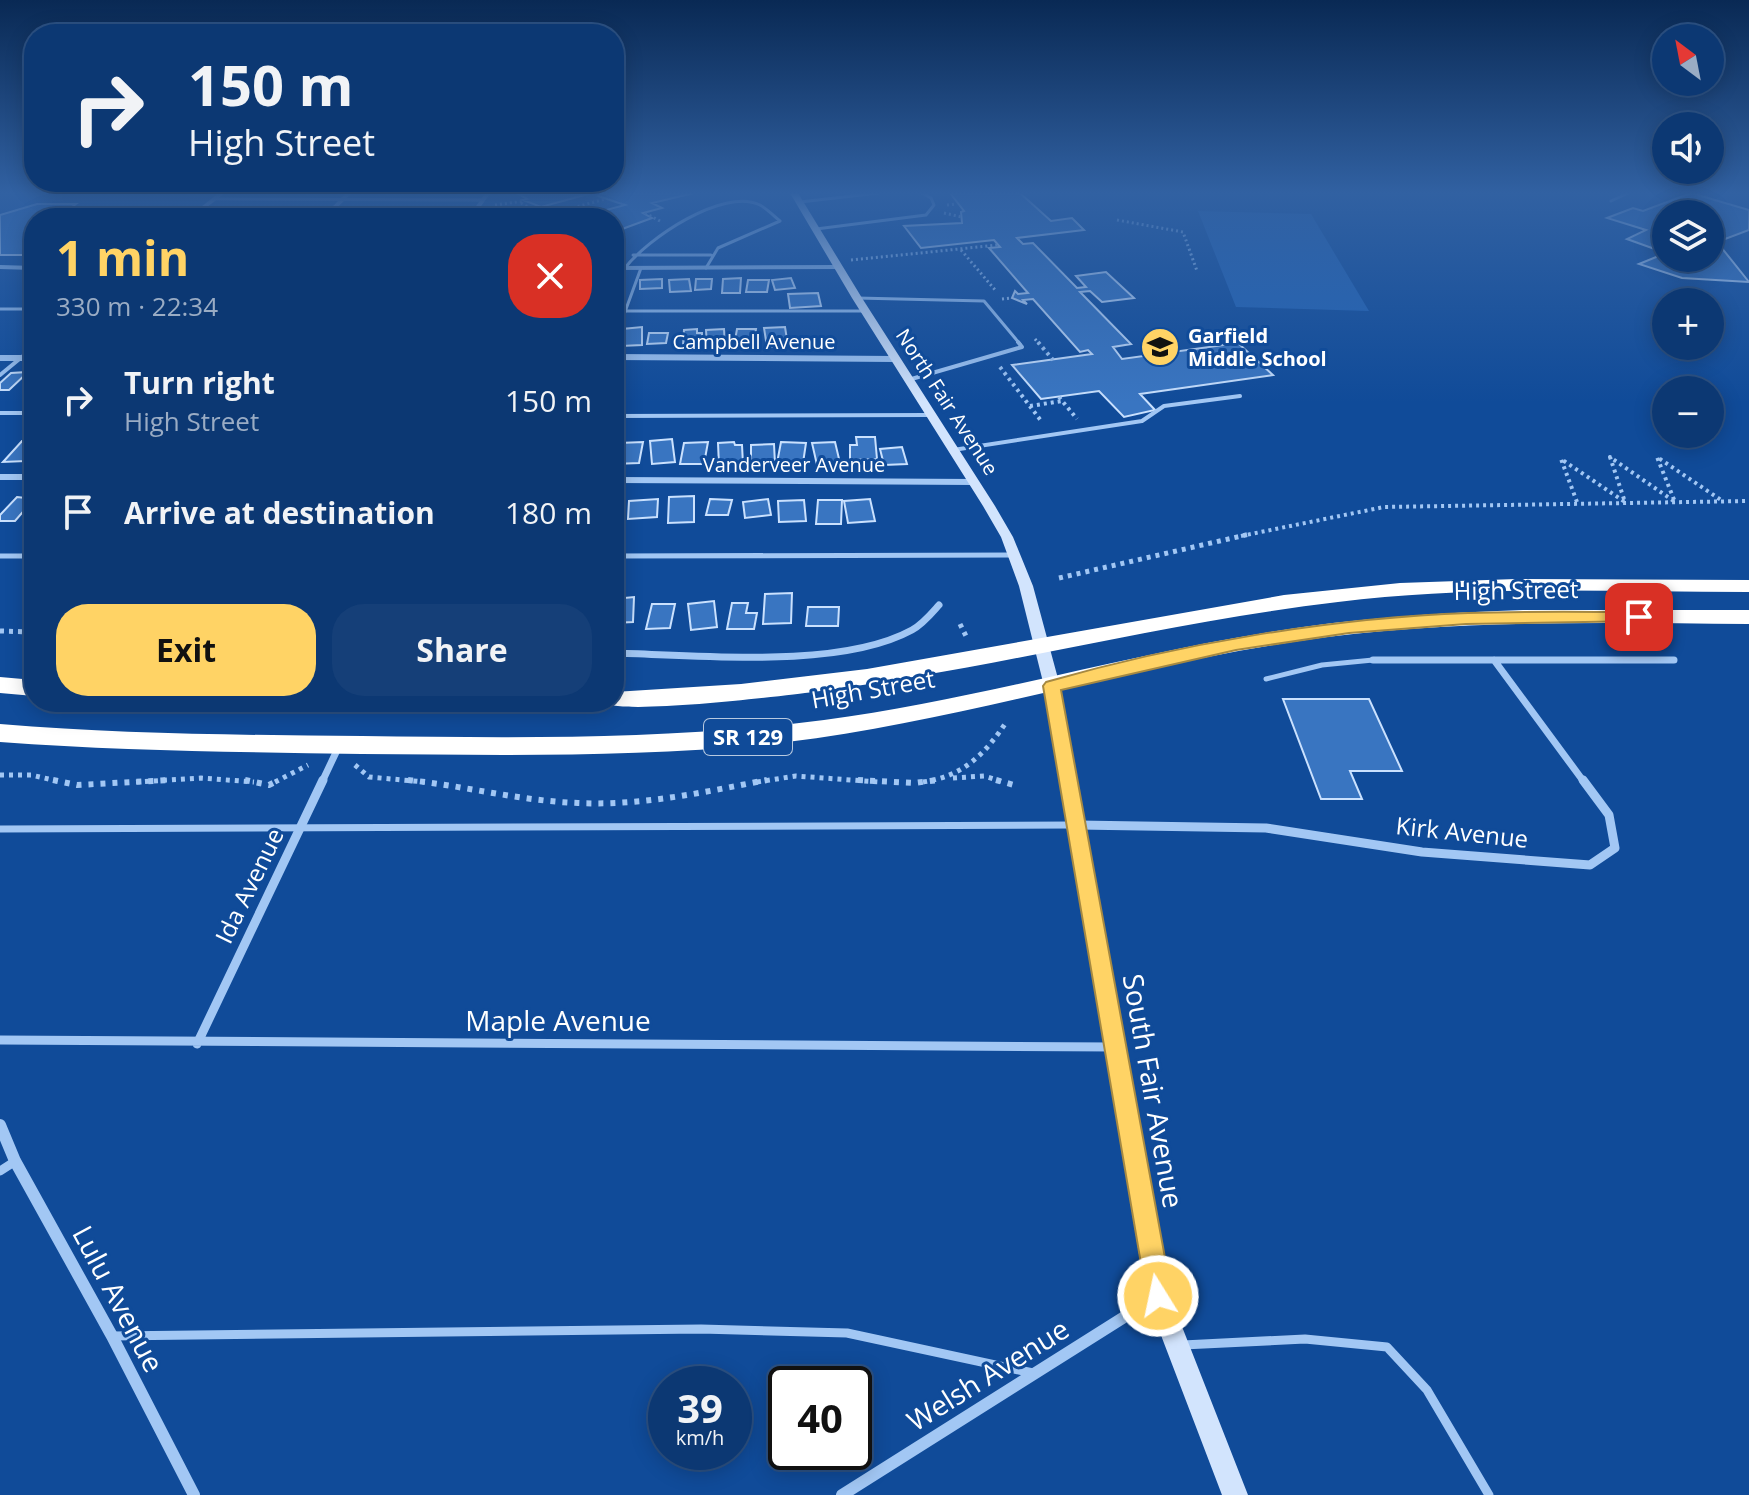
<!DOCTYPE html>
<html lang="en">
<head>
<meta charset="utf-8">
<style>
  :root { --surface:#0c3873; --page:#153f78; --text:#f1f3f6; --muted:#9aacc4; --line:#2c5285; --accent:#ffd365 }
  body { margin:0; font-family:"Open Sans",sans-serif; background:var(--page); color:var(--text); height:100vh; display:flex; flex-direction:column; font-size:30px; white-space:nowrap }
  * { box-sizing:border-box; margin:0 }
  p { font-size:26px; color:var(--muted) }
  .icon { flex:none; width:44px; height:44px; fill:none; stroke:currentColor; stroke-width:2; stroke-linecap:round; stroke-linejoin:round }
  .map { position:relative; flex:1; overflow:hidden }
  .details { position:absolute; left:24px; top:208px; width:600px; height:504px; display:flex; flex-direction:column; background:var(--surface); border-radius:32px; box-shadow:0 4px 20px #0003,0 0 0 2px var(--line) }
  .details>* { flex:none }
  .top-card { position:absolute; left:24px; top:24px; width:600px; height:168px; border-radius:32px; box-shadow:0 4px 20px #0003,0 0 0 2px var(--line); background:#0c3873; color:var(--text); overflow:hidden }
  .needle { width:52px; rotate:328deg }
  .fabs { position:absolute; left:1652px; top:24px; display:grid; gap:16px }
  .fabs a { display:grid; place-items:center; width:72px; height:72px; border-radius:50%; background:var(--surface); box-shadow:0 4px 20px #0003,0 0 0 2px var(--line); font-size:40px }
  .speed { position:absolute; left:648px; top:1366px; display:flex; gap:16px; font-size:40px; font-weight:700; text-align:center }
  .speed>* { display:grid; place-content:center; width:104px; height:104px; border-radius:50%; background:var(--surface); box-shadow:0 4px 20px #0003,0 0 0 2px var(--line); line-height:1 }
  .speed small { font-size:20px; font-weight:400 }
  .speed .limit { border:4px solid #111; border-radius:12px; background:#fff; color:#111 }
  .pin { position:absolute; display:grid; place-items:center; width:68px; height:68px; color:#fff; margin:-34px; border-radius:16px; box-shadow:0 4px 12px #0006 }
  .me { position:absolute; width:88px; margin:-44px; rotate:350deg; stroke-linejoin:round; filter:drop-shadow(0 0 6px #0008) }
  .turn { display:flex; align-items:center; gap:28px; height:168px; padding:0 32px; font-size:36px }
  .turn .icon { width:104px; height:104px; stroke-width:2.5 }
  .turn b { display:block; font-size:56px; line-height:68px }
  .round { display:grid; place-items:center; flex:none; width:84px; height:84px; border-radius:32px; background:var(--page) }
  .overview { display:flex; align-items:center; justify-content:space-between; height:136px; padding:0 32px }
  h1 { font-size:48px; font-weight:700; line-height:60px; color:var(--accent) }
  .button { display:flex; gap:16px; margin-top:auto; padding:16px 32px }
  .button a { flex:1; height:92px; border-radius:32px; background:var(--accent); color:#111; font-size:32px; font-weight:700; line-height:92px; text-align:center }
  .button a+a { background:var(--page); color:var(--text) }
  ul { padding:0; list-style:none }
  li { display:flex; align-items:center; gap:24px; height:112px; padding:0 32px }
  li div { flex:1 }
  li b { display:block; font-size:30px }
  li em { font-style:normal }
  .map>svg:first-child { display:block }
  .green { fill:#2365b8 }
  .building { fill:#3975c1; stroke:#cae1fe; stroke-width:2; fill-rule:evenodd }
  .lines { fill:none; stroke-linecap:round; stroke-linejoin:round }
  .path-far3 { stroke:#a2c7f4; stroke-width:3; stroke-dasharray:2 3; stroke-linecap:butt }
  .path-far2 { stroke:#a2c7f4; stroke-width:4; stroke-dasharray:3 4; stroke-linecap:butt }
  .path-far1 { stroke:#a2c7f4; stroke-width:5; stroke-dasharray:4 5; stroke-linecap:butt }
  .path { stroke:#a2c7f4; stroke-width:6; stroke-dasharray:5 7; stroke-linecap:butt }
  .lane-far4 { stroke:#a2c7f4; stroke-width:3 }
  .lane-far3 { stroke:#a2c7f4; stroke-width:4 }
  .lane-far2 { stroke:#a2c7f4; stroke-width:5 }
  .lane-far1 { stroke:#a2c7f4; stroke-width:7 }
  .lane { stroke:#a2c7f4; stroke-width:9 }
  .street-far4 { stroke:#a2c7f4; stroke-width:4 }
  .street-far3 { stroke:#a2c7f4; stroke-width:6 }
  .street-far2 { stroke:#a2c7f4; stroke-width:7 }
  .street-far1 { stroke:#a2c7f4; stroke-width:9 }
  .street { stroke:#a2c7f4; stroke-width:12 }
  .secondary { fill:#d2e4fd; fill-rule:evenodd }
  .highway { fill:#fff; fill-rule:evenodd }
  .route { fill:#ffd365; stroke:#a68942; stroke-width:2 }
  .labels { text-anchor:middle; stroke-width:6; stroke-linejoin:round; paint-order:stroke }
  .far-poi-label { font-size:20px; font-weight:bold; fill:#fff; stroke:#104b99; text-anchor:start }
  .far-street-label { font-size:20px; fill:#fff; stroke:#104b99 }
  .shield { fill:#104b99; stroke:#b7c9e0; stroke-width:2 }
  .shield-label { font-size:22px; font-weight:bold; fill:#fff }
  .street-label { font-size:24px; fill:#fff; stroke:#104b99 }
  .near-street-label { font-size:28px; fill:#fff; stroke:#104b99 }
</style>
</head>
<body>
<div class="map">
<svg width="1749" height="1495" viewBox="0 0 1749 1495">
  <rect width="100%" height="100%" fill="#104b99"/>
  <path class="green" d="M 1198,211 L 1311,214 L 1369,311 L 1236,307 Z"/>
  <path class="building" d="M 592,193 L 541,207 L 523,200 L 527,199 L 518,194 Z
    M 603,193 L 694,193 L 652,203 L 662,208 L 643,213 L 652,218 L 614,232 L 614,218 L 577,218 L 625,205 L 598,196 Z
    M 950,193 L 1020,193 L 1051,221 L 1072,218 L 1084,230 L 1017,238 L 1023,244 L 1033,243 L 1077,288 L 1086,287 L 1076,276 L 1106,272 L 1134,298 L 1102,302 L 1090,291 L 1080,292 L 1131,344 L 1113,347 L 1122,359 L 1238,343 L 1273,375 L 1140,394 L 1155,410 L 1124,417 L 1099,391 L 1041,399 L 1012,365 L 1092,354 L 1088,350 L 1080,352 L 1033,299 L 1023,300 L 1027,304 L 1012,298 L 1015,291 L 1018,294 L 1028,293 L 989,248 L 1000,247 L 994,240 L 921,248 L 904,226 L 962,223 L 961,212 L 964,211 Z
    M 1691,193 L 1749,210 L 1749,230 L 1717,242 L 1749,282 L 1682,278 L 1639,264 L 1666,253 L 1627,239 L 1646,230 L 1607,218 L 1633,208 L 1643,211 ZM 1666,214 L 1710,214 L 1710,258 L 1666,258 Z
    M 37,204 L 76,204 L 65,212 L 101,208 L 95,212 L 123,212 L 115,218 L 34,218 L 34,255 L 0,255 L 0,215 Z
    M 741,278 L 740,293 L 722,293 L 723,279 Z
    M 791,278 L 795,288 L 775,290 L 772,280 Z
    M 662,279 L 662,288 L 640,289 L 640,280 Z
    M 689,279 L 691,291 L 670,292 L 669,280 Z
    M 696,279 L 712,279 L 711,289 L 695,290 Z
    M 748,280 L 769,280 L 767,292 L 746,292 Z
    M 818,293 L 821,306 L 790,308 L 788,294 Z
    M 642,327 L 642,345 L 621,346 L 622,329 Z
    M 785,327 L 788,346 L 767,347 L 764,328 Z
    M 697,329 L 697,333 L 702,333 L 702,345 L 683,346 L 684,330 Z
    M 724,329 L 725,345 L 707,346 L 706,330 Z
    M 737,329 L 756,329 L 753,346 L 734,346 Z
    M 649,333 L 668,333 L 666,343 L 647,344 Z
    M 28,372 L 9,390 L 0,390 L 0,383 L 11,373 Z
    M 856,437 L 875,437 L 877,459 L 850,460 L 850,445 L 857,445 Z
    M 672,439 L 675,462 L 652,464 L 650,441 Z
    M 22,441 L 34,441 L 34,453 L 26,461 L 3,462 Z
    M 643,442 L 639,463 L 614,464 L 619,443 Z
    M 708,442 L 704,464 L 680,464 L 684,443 Z
    M 734,442 L 735,445 L 742,445 L 743,464 L 719,466 L 718,443 Z
    M 781,442 L 806,443 L 803,463 L 777,463 Z
    M 835,442 L 840,463 L 817,465 L 812,443 Z
    M 774,444 L 775,464 L 751,465 L 751,445 Z
    M 902,447 L 907,464 L 884,465 L 880,449 Z
    M 694,496 L 694,522 L 668,523 L 669,497 Z
    M 17,497 L 34,499 L 15,521 L 0,521 L 0,515 Z
    M 658,499 L 657,517 L 628,519 L 629,501 Z
    M 710,499 L 732,500 L 728,515 L 706,515 Z
    M 768,499 L 771,515 L 745,518 L 743,502 Z
    M 870,499 L 875,521 L 848,523 L 844,501 Z
    M 804,500 L 806,521 L 779,522 L 778,501 Z
    M 818,500 L 842,500 L 841,524 L 816,524 Z
    M 792,593 L 791,623 L 763,624 L 765,594 Z
    M 634,597 L 633,622 L 614,623 L 614,599 Z
    M 714,601 L 717,627 L 691,630 L 688,604 Z
    M 732,603 L 748,603 L 746,613 L 757,613 L 754,629 L 727,629 Z
    M 652,604 L 675,604 L 670,628 L 646,629 Z
    M 808,607 L 839,607 L 838,626 L 806,626 Z
    M 1283,699 L 1369,699 L 1402,771 L 1350,771 L 1362,799 L 1321,799 Z"/>
  <g class="lines">
    <path class="path-far3" d="M 521,203 L 546,218
      M 495,205 L 525,201
      M 947,205 L 957,204
      M 645,213 L 660,221
      M 944,213 L 962,217
      M 544,216 L 605,199
      M 1117,220 L 1183,232 L 1197,271
      M 614,244 L 626,242
      M 961,250 L 996,291
      M 851,260 L 998,245
      M 1002,299 L 1012,298
      M 1035,339 L 1039,344"/>
    <path class="path-far2" d="M 1038,342 L 1053,360
      M 1000,367 L 1042,422
      M 1059,397 L 1077,419
      M 1030,406 L 1062,401
      M 1577,502 L 1561,459 L 1625,502 L 1610,457 L 1675,502 L 1657,457 L 1721,500
      M 1241,536 L 1384,507 L 1749,501"/>
    <path class="path-far1" d="M 1059,578 L 1250,534
      M 960,624 L 968,640
      M 0,631 L 34,632
      M 355,765 L 369,777 L 425,782
      M 0,775 L 31,775 L 62,782
      M 953,778 L 984,776 L 1003,782
      M 136,782 L 201,778 L 254,782
      M 275,782 L 308,765
      M 757,782 L 796,776 L 879,782
      M 923,782 C 964,776 985,754 1007,721"/>
    <path class="path" d="M 53,780 L 77,785 L 171,780
      M 245,780 L 269,785 L 279,780
      M 408,780 C 465,786 521,801 578,803 C 643,806 704,792 767,780
      M 858,780 L 914,783 L 938,780
      M 996,780 L 1014,785"/>
    <path class="lane-far4" d="M 215,199 L 483,200
      M 1611,201 L 1628,193
      M 800,202 L 878,193
      M 816,229 L 926,215 L 934,205 L 931,198 L 922,193
      M 633,255 L 711,255
      M 625,268 C 647,239 723,187 760,205 C 767,209 774,216 780,221 L 718,248 L 706,268
      M 857,298 L 984,301 L 1020,344
      M 0,309 L 34,309
      M 614,311 L 865,311
      M 614,342 L 641,268"/>
    <path class="lane-far3" d="M 0,375 L 34,347
      M 908,380 L 1022,347 L 1018,342
      M 0,413 L 34,413
      M 614,416 L 929,415
      M 953,450 L 1142,421 L 1164,406 L 1240,396"/>
    <path class="lane-far2" d="M 0,556 L 34,556
      M 614,556 L 1014,555
      M 1266,679 L 1322,665 L 1373,660"/>
    <path class="lane-far1" d="M 0,829 L 1072,825"/>
    <path class="lane" d="M 0,1171 L 14,1162
      M 112,1336 L 701,1329 L 847,1333 L 1033,1373
      M 1183,1345 L 1305,1339 L 1387,1347 L 1427,1390 L 1489,1495"/>
    <path class="street-far4" d="M 190,218 L 222,193
      M 324,218 L 349,193
      M 470,218 L 488,193
      M 0,267 L 34,268
      M 614,268 L 839,267"/>
    <path class="street-far3" d="M 614,357 L 895,359
      M 0,358 L 34,358
      M 0,477 L 34,477
      M 614,480 L 974,482"/>
    <path class="street-far2" d="M 614,653 C 696,655 839,670 912,630 C 923,624 931,614 939,605
      M 1373,660 L 1674,660
      M 1494,660 L 1584,782
      M 322,782 L 339,746"/>
    <path class="street-far1" d="M 1078,825 L 1266,828 L 1422,852 L 1590,865 L 1615,848 L 1609,815 L 1583,780
      M 0,1040 L 1115,1047
      M 197,1044 L 323,780"/>
    <path class="street" d="M 0,1125 L 15,1161 L 112,1336 L 194,1495
      M 842,1495 L 1156,1297"/>
    <path class="secondary" d="M 790,193 L 798,193 L 862,298 L 995,506 L 1013,537 L 1033,586 L 1060,686 L 1170,1296 L 1248,1495 L 1222,1495 L 1146,1296 L 1044,686 L 1019,586 L 1001,537 L 983,506 L 852,298 Z"/>
    <path class="highway" d="M 1516,579 L 1749,580 L 1749,592 C 1612,592 1474,585 1338,602 C 1161,623 989,670 813,692 C 784,696 616,716 604,702 L 614,702 L 614,692 L 741,684 L 867,669 L 1284,595 L 1400,583 Z
      M 1523,610 L 1749,610 L 1749,624 C 1599,623 1448,619 1299,641 C 1126,666 960,721 787,742 C 646,758 504,755 362,754 C 241,752 121,751 0,742 L 0,724 C 121,734 241,735 362,736 C 517,738 670,740 824,720 C 975,700 1120,656 1270,632 C 1354,618 1438,613 1523,610 Z
      M 0,677 L 34,680 L 34,696 L 0,693 Z"/>
  </g>
  <linearGradient id="sky" x2="0" y2="1"><stop stop-color="#092954"/><stop offset="0.48" stop-color="#3161a2"/><stop offset="1" stop-color="#3161a2" stop-opacity="0"/></linearGradient>
  <rect width="1749" height="402" fill="url(#sky)"/>
  <path class="route" d="M 1639,612 L 1645,613 L 1645,621 L 1466,624 L 1349,633 L 1236,650 L 1061,690 L 1172,1296 L 1168,1305 L 1158,1309 L 1148,1305 L 1043,686 L 1046,682 C 1178,644 1330,618 1468,613 C 1525,611 1582,612 1639,612 Z"/>
  <defs>
    <g id="school-disc" transform="scale(2)"><circle r="9.5" fill="#ffd365" stroke="#104b99"/><path d="M0-5L7-2L0 1L-7-2ZM-4 1L0 2.5L4 1V4Q0 6-4 4Z" fill="#111"/></g>
  </defs>
  <g fill-rule="evenodd">
    <use href="#school-disc" x="1160" y="347"/>
  </g>
  <g class="labels">
    <g class="far-poi-label">
      <text x="1188" y="343">Garfield<tspan x="1188" dy="23">Middle School</tspan></text>
    </g>
    <g class="far-street-label">
      <text x="754" y="349">Campbell Avenue</text>
      <text transform="translate(947 402) rotate(57)" y="7">North Fair Avenue</text>
      <text x="794" y="472">Vanderveer Avenue</text>
    </g>
    <rect class="shield" x="704" y="719" width="88" height="36" rx="6"/>
    <g class="shield-label">
      <text x="748" y="745">SR 129</text>
    </g>
    <g class="street-label">
      <text transform="translate(1516 591) rotate(-1)" y="8">High Street</text>
      <text transform="translate(873 690) rotate(-10)" y="8">High Street</text>
      <text transform="translate(1462 833) rotate(6)" y="8">Kirk Avenue</text>
      <text transform="translate(250 886) rotate(-64)" y="8">Ida Avenue</text>
    </g>
    <g class="near-street-label">
      <text x="558" y="1031">Maple Avenue</text>
      <text transform="translate(1153 1091) rotate(80)" y="10">South Fair Avenue</text>
      <text transform="translate(118 1299) rotate(62)" y="10">Lulu Avenue</text>
      <text transform="translate(988 1375) rotate(-32)" y="10">Welsh Avenue</text>
    </g>
  </g>
</svg>
<div class="fabs">
<a><svg class="needle" viewBox="-14 -14 28 28"><path d="M0-13l5 13h-10z" fill="#e53935"/><path d="M0 13l5-13h-10z" fill="#9aacc4"/></svg></a>
<a><svg class="icon" aria-label="sound" viewBox="0 0 24 24"><path d="M4 9h4l5-4v14l-5-4H4zM17 9q2 3 0 6"/></svg></a>
<a><svg class="icon" aria-label="layers" viewBox="0 0 24 24"><path d="M12 4l9 5-9 5-9-5zM3 14l9 5 9-5"/></svg></a>
<a>+</a>
<a>−</a>
</div>
<div class="speed"><div>39<small>km/h</small></div><div class="limit">40</div></div>
<div class="pin" style="left:1639px;top:617px;background:#d93025"><svg class="icon" aria-label="arrive" viewBox="0 0 24 24"><path d="M6 21V4h12l-3 4 3 4H6"/></svg></div>
<svg class="me" style="left:1158px;top:1296px" viewBox="-20 -20 40 40"><circle r="17" fill="#ffd365" stroke="#fff" stroke-width="3"/><path d="M0-11L8 9 0 5-8 9z" fill="#fff"/></svg>
<div class="top-card">
<div class="turn"><svg class="icon" aria-label="right" viewBox="0 0 24 24"><path d="M7 20v-9h11M14 6l5 5-5 5"/></svg><div><b>150 m</b>High Street</div></div>
</div>
<section class="details">
<div class="overview"><div><h1>1 min</h1><p>330 m · 22:34</p></div><a class="round" style="background:#d93025;color:#fff"><svg class="icon" aria-label="close" viewBox="0 0 24 24"><path d="M6 6l12 12M18 6L6 18"/></svg></a></div>
<ul>
<li><svg class="icon" aria-label="right" viewBox="0 0 24 24"><path d="M7 20v-9h11M14 6l5 5-5 5"/></svg><div><b>Turn right</b><p>High Street</p></div><em>150 m</em></li>
<li><svg class="icon" aria-label="arrive" viewBox="0 0 24 24"><path d="M6 21V4h12l-3 4 3 4H6"/></svg><div><b>Arrive at destination</b></div><em>180 m</em></li>
</ul>
<div class="button"><a>Exit</a><a>Share</a></div>
</section>
</div>
</body>
</html>
